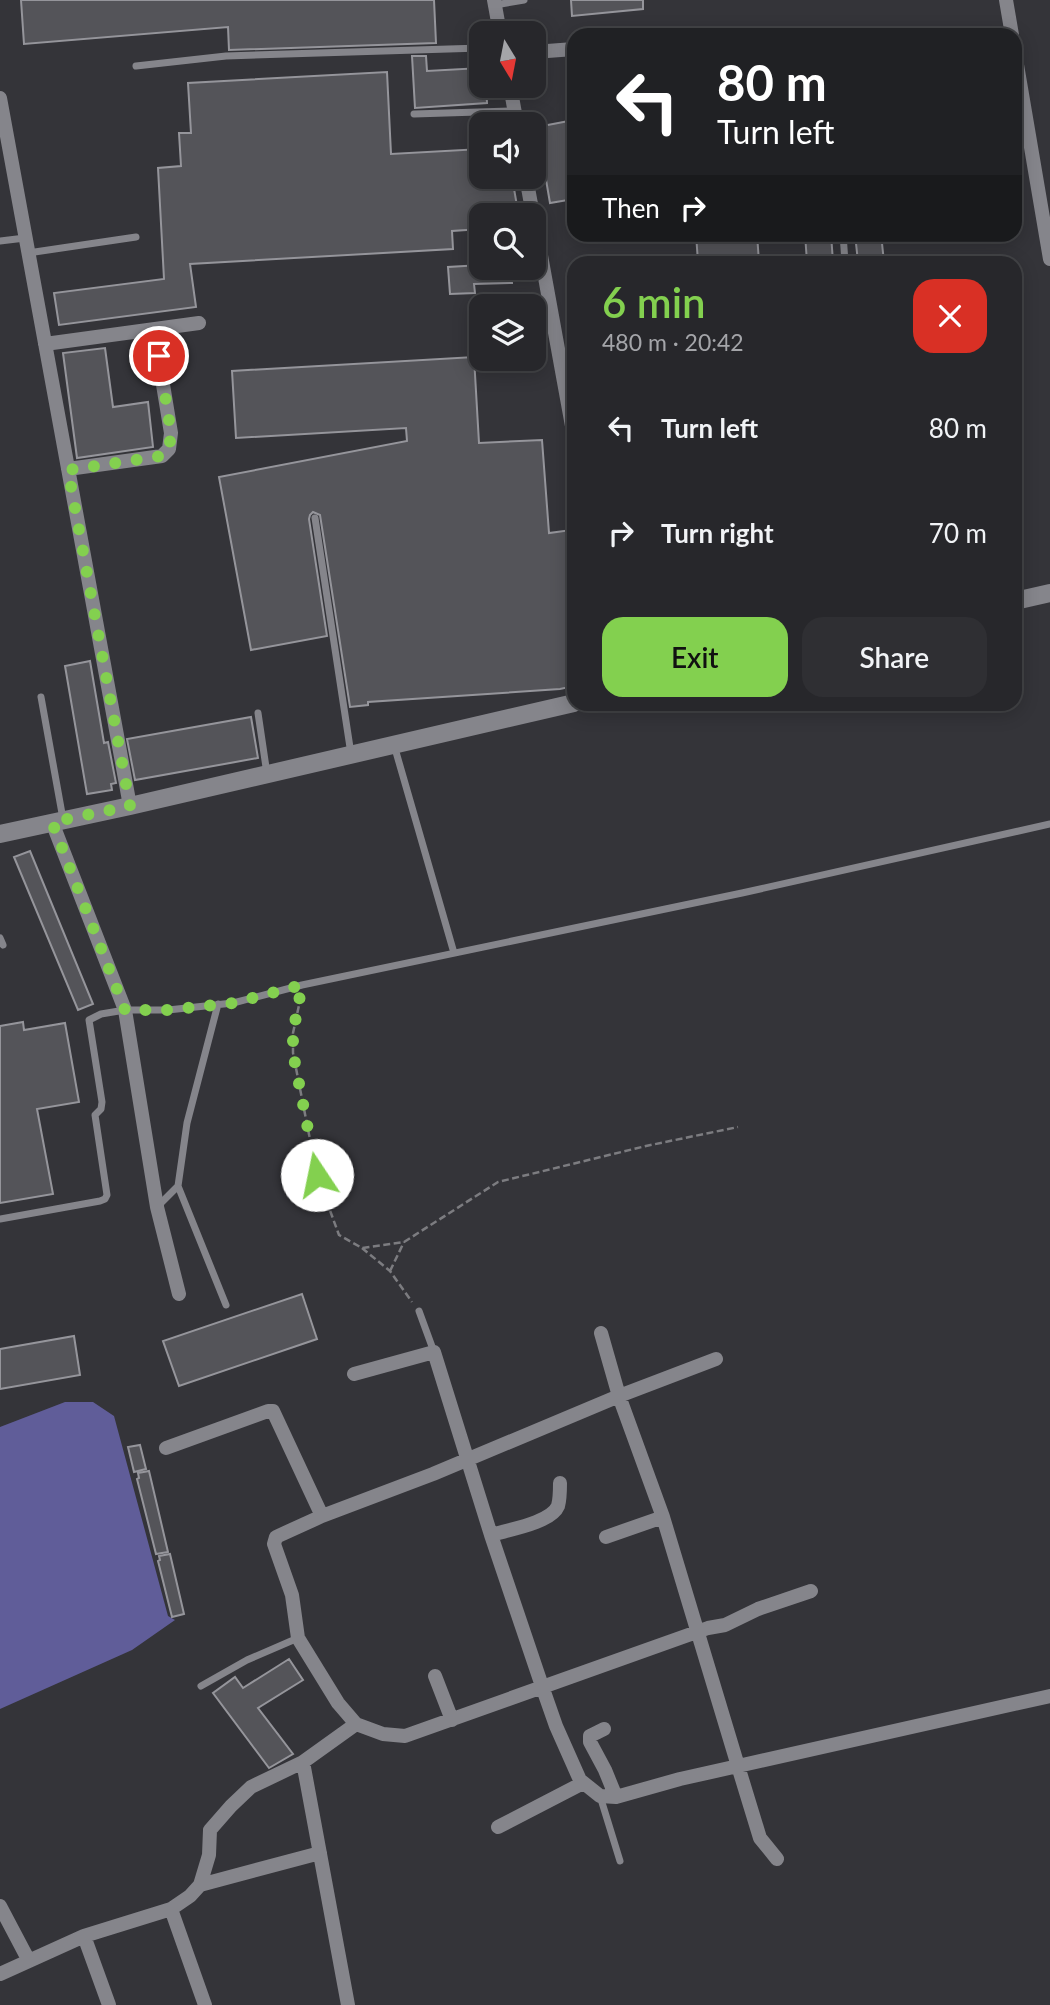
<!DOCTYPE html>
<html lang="en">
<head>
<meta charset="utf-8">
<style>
  :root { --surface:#27272b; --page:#2f2f33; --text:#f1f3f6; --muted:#a4a5a9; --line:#434447; --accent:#83d04f }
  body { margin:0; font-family:Lato,sans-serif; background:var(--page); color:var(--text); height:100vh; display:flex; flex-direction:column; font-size:26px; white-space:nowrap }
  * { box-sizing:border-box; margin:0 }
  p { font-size:23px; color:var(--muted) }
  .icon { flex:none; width:38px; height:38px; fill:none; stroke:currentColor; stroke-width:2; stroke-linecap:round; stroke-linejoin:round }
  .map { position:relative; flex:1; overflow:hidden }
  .panel { position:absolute; left:567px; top:256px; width:455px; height:455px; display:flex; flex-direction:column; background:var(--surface); border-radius:21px; box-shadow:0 4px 18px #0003,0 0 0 2px var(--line) }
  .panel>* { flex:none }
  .guide { position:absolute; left:567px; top:28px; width:455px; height:214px; border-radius:21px; box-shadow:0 4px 18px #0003,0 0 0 2px var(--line); background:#202124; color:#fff; overflow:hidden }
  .needle { width:46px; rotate:170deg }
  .buttons { position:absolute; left:469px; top:21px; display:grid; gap:14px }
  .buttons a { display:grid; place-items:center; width:77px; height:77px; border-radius:14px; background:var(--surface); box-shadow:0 4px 18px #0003,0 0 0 2px var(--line); font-size:35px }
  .pin { position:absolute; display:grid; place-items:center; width:60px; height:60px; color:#fff; margin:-30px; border:4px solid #fff; border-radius:50%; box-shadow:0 2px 7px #0007 }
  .me { position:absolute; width:77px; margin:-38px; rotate:349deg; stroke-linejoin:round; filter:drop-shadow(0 0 5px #0008) }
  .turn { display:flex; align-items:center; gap:24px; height:147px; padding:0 35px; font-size:32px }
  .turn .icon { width:91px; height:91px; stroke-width:2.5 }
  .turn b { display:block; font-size:49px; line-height:60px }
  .then { display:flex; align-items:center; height:66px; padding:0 35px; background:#0003; gap:14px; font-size:26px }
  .round { display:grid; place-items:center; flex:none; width:74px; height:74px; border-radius:21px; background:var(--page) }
  .overview { display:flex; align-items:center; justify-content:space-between; height:119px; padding:0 35px }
  h1 { font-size:42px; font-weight:600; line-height:52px; color:var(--accent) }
  .cta { display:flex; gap:14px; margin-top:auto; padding:14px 35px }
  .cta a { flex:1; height:80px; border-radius:21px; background:var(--accent); color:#111; font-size:28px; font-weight:600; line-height:80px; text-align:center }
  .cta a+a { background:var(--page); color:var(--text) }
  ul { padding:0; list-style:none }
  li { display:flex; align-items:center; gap:21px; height:105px; padding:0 35px }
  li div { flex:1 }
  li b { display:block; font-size:26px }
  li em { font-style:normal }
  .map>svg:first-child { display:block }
  .forest { fill:#605d99 }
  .building { fill:#545459; stroke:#95959b; stroke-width:2 }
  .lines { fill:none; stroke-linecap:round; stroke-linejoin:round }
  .path { stroke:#7c7c80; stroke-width:2.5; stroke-dasharray:7 3.5; stroke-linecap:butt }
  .service { stroke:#85858b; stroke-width:7 }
  .minor { stroke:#85858b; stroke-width:14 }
  .tertiary { stroke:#85858b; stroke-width:18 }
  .route { stroke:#83d04f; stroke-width:12; stroke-dasharray:0 21.6 }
</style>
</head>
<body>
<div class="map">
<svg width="1050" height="2005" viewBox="0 0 1050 2005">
  <rect width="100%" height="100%" fill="#343439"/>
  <path class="forest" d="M 65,1402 L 93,1402 L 114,1416 L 168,1616 L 175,1620 L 132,1650 L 0,1709 L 0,1427 Z"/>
  <path class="building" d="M 21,0 L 434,0 L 436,43 L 229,50 L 228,27 L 24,44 Z
    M 571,0 L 643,0 L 643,9 L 572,16 Z
    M 412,56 L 426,56 L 427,71 L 481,68 L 481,86 L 486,86 L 487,103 L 415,108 Z
    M 387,72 L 391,154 L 481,149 L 481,177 L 512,177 L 517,206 L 481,212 L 481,229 L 452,231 L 453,249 L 190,264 L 196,307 L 59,325 L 54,293 L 164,279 L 158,168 L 181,166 L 179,133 L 191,133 L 188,83 Z
    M 574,120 L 574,199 L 550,203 L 537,127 Z
    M 696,234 L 757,234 L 759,262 L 698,262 Z
    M 805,234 L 831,234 L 833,262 L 807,262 Z
    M 855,234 L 881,234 L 884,262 L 858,262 Z
    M 481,265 L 481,268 L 511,268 L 512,283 L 474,284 L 475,293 L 450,294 L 448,267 Z
    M 105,348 L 113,407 L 148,402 L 153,447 L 77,458 L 63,353 Z
    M 474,357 L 479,443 L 542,440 L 549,533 L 571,530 L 574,546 L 574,686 L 560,689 L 368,702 L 368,705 L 350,707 L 320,515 L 313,512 L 310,515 L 309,519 L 327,636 L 251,650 L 219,477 L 407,441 L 406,428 L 236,438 L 232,371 Z
    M 90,661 L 104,743 L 108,742 L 116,783 L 111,784 L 112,790 L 87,794 L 65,666 Z
    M 251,717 L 258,758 L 135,780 L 127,739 Z
    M 30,851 L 93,1004 L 78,1010 L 14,857 Z
    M 23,1022 L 24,1030 L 65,1023 L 79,1102 L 37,1109 L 53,1194 L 0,1203 L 0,1026 Z
    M 302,1294 L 317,1339 L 179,1386 L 163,1341 Z
    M 74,1336 L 80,1375 L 0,1389 L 0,1349 Z
    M 140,1445 L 146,1469 L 134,1472 L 128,1447 Z
    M 149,1471 L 168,1552 L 156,1554 L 137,1479 L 139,1478 L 138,1473 Z
    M 170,1554 L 184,1614 L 172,1617 L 158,1561 L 160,1560 L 159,1556 Z
    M 289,1659 L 303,1680 L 258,1708 L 293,1754 L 269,1768 L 213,1693 L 235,1677 L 243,1688 Z"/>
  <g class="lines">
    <path class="path" d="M 301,996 L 293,1033 L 293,1053 L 317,1175 L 339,1235 L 362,1248 L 404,1242 L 498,1182 L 646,1146 L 738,1127
      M 362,1248 L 390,1271 L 412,1302
      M 390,1271 L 404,1242"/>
    <path class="service" d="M 495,5 L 524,0
      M 136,66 L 226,56 L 481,48
      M 414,114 L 514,111
      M 843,234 L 845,262
      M 0,241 L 25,238
      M 28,253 L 136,237
      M 315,518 L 351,754
      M 41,697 L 63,819
      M 258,713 L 267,774
      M 394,745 L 454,953
      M 0,938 L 3,945
      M 178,1186 L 226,1305
      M 157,1207 L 178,1186 L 187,1123 L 218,1004
      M 0,1219 L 100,1201 L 105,1199 L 107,1195 L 95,1115 L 101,1109 L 102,1102 L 89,1020 L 101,1014 L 125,1010 L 168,1010 L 233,1003 L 302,985 L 742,893 L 1050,824
      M 419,1311 L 434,1352
      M 201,1686 L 247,1660 L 298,1638
      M 600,1796 L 620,1861"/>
    <path class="minor" d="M 494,0 L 500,33
      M 1006,0 L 1012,35
      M 534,52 L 574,49
      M 1015,53 L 1050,259
      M 510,86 L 517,124
      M 0,98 L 130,806
      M 526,177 L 533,215
      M 534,217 L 574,437
      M 45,344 L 199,323
      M 68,469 L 162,456 L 169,449 L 171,433 L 154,330
      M 52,822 L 125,1010 L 157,1207 L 179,1294
      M 601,1333 L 619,1396 L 663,1517 L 738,1766 L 1050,1696
      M 716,1359 L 619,1396 L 433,1474 L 322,1516 L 276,1537 L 274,1544 L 292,1595 L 298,1638 L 338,1703 L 356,1724 L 383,1734 L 405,1736 L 708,1628 L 725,1625 L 758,1609 L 811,1591
      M 354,1374 L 434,1352 L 491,1535 L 542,1686 L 556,1726 L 580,1780 L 600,1796 L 616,1797 L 680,1779 L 738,1766 L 760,1838 L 777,1859
      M 166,1448 L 268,1411 L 273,1411 L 322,1516
      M 491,1535 C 507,1530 551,1523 558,1506 C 560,1499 560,1490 560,1483
      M 606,1537 L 663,1517
      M 435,1676 L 452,1720
      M 604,1729 L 590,1736 L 590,1742 L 605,1770 L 616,1797
      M 498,1827 L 583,1783
      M 200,1885 L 320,1853
      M 0,1906 L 29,1961
      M 171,1909 L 205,2005
      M 84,1936 L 109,2005
      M 0,1974 L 84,1936 L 171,1909 L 190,1896 L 200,1885 L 209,1855 L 210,1830 L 231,1806 L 251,1787 L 303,1762
      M 348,2005 L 303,1762 L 356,1724"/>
    <path class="tertiary" d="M 1015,601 L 1050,593
      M 0,834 L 130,806 L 574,703"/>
  </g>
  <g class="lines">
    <path class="route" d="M 159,356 L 171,433 L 169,449 L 162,456 L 68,470 L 130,806 L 52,822 L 125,1010 L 168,1010 L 233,1003 L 302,985 L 293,1033 L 293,1053 L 317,1175"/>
  </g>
</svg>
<div class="buttons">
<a><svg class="needle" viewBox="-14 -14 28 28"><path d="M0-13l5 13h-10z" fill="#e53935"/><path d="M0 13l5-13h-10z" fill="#a4a5a9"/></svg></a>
<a><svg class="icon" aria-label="sound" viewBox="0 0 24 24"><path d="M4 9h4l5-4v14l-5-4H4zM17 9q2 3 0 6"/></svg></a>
<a><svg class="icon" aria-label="search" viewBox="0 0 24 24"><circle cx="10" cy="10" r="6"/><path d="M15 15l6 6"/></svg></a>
<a><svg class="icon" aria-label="layers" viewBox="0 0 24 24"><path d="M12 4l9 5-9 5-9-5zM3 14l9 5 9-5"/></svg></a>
</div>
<div class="pin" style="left:159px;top:356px;background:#d93025"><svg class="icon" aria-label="arrive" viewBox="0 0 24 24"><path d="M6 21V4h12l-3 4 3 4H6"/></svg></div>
<svg class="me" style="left:317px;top:1175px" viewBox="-20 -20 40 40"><circle r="19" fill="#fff"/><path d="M0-13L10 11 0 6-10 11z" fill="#83d04f"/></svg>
<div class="guide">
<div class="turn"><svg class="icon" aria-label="left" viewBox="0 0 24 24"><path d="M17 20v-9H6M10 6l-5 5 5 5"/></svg><div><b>80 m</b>Turn left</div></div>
<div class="then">Then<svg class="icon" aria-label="right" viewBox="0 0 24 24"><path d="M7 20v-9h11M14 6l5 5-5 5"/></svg></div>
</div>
<section class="panel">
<div class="overview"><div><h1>6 min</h1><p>480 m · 20:42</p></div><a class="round" style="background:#d93025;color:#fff"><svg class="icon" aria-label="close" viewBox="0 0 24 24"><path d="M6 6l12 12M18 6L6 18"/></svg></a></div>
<ul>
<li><svg class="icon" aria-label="left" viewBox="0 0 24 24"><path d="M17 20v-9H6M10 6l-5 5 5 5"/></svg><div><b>Turn left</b></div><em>80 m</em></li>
<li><svg class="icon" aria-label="right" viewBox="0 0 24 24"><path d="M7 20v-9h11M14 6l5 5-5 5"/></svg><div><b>Turn right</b></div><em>70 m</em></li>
</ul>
<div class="cta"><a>Exit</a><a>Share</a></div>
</section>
</div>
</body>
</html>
